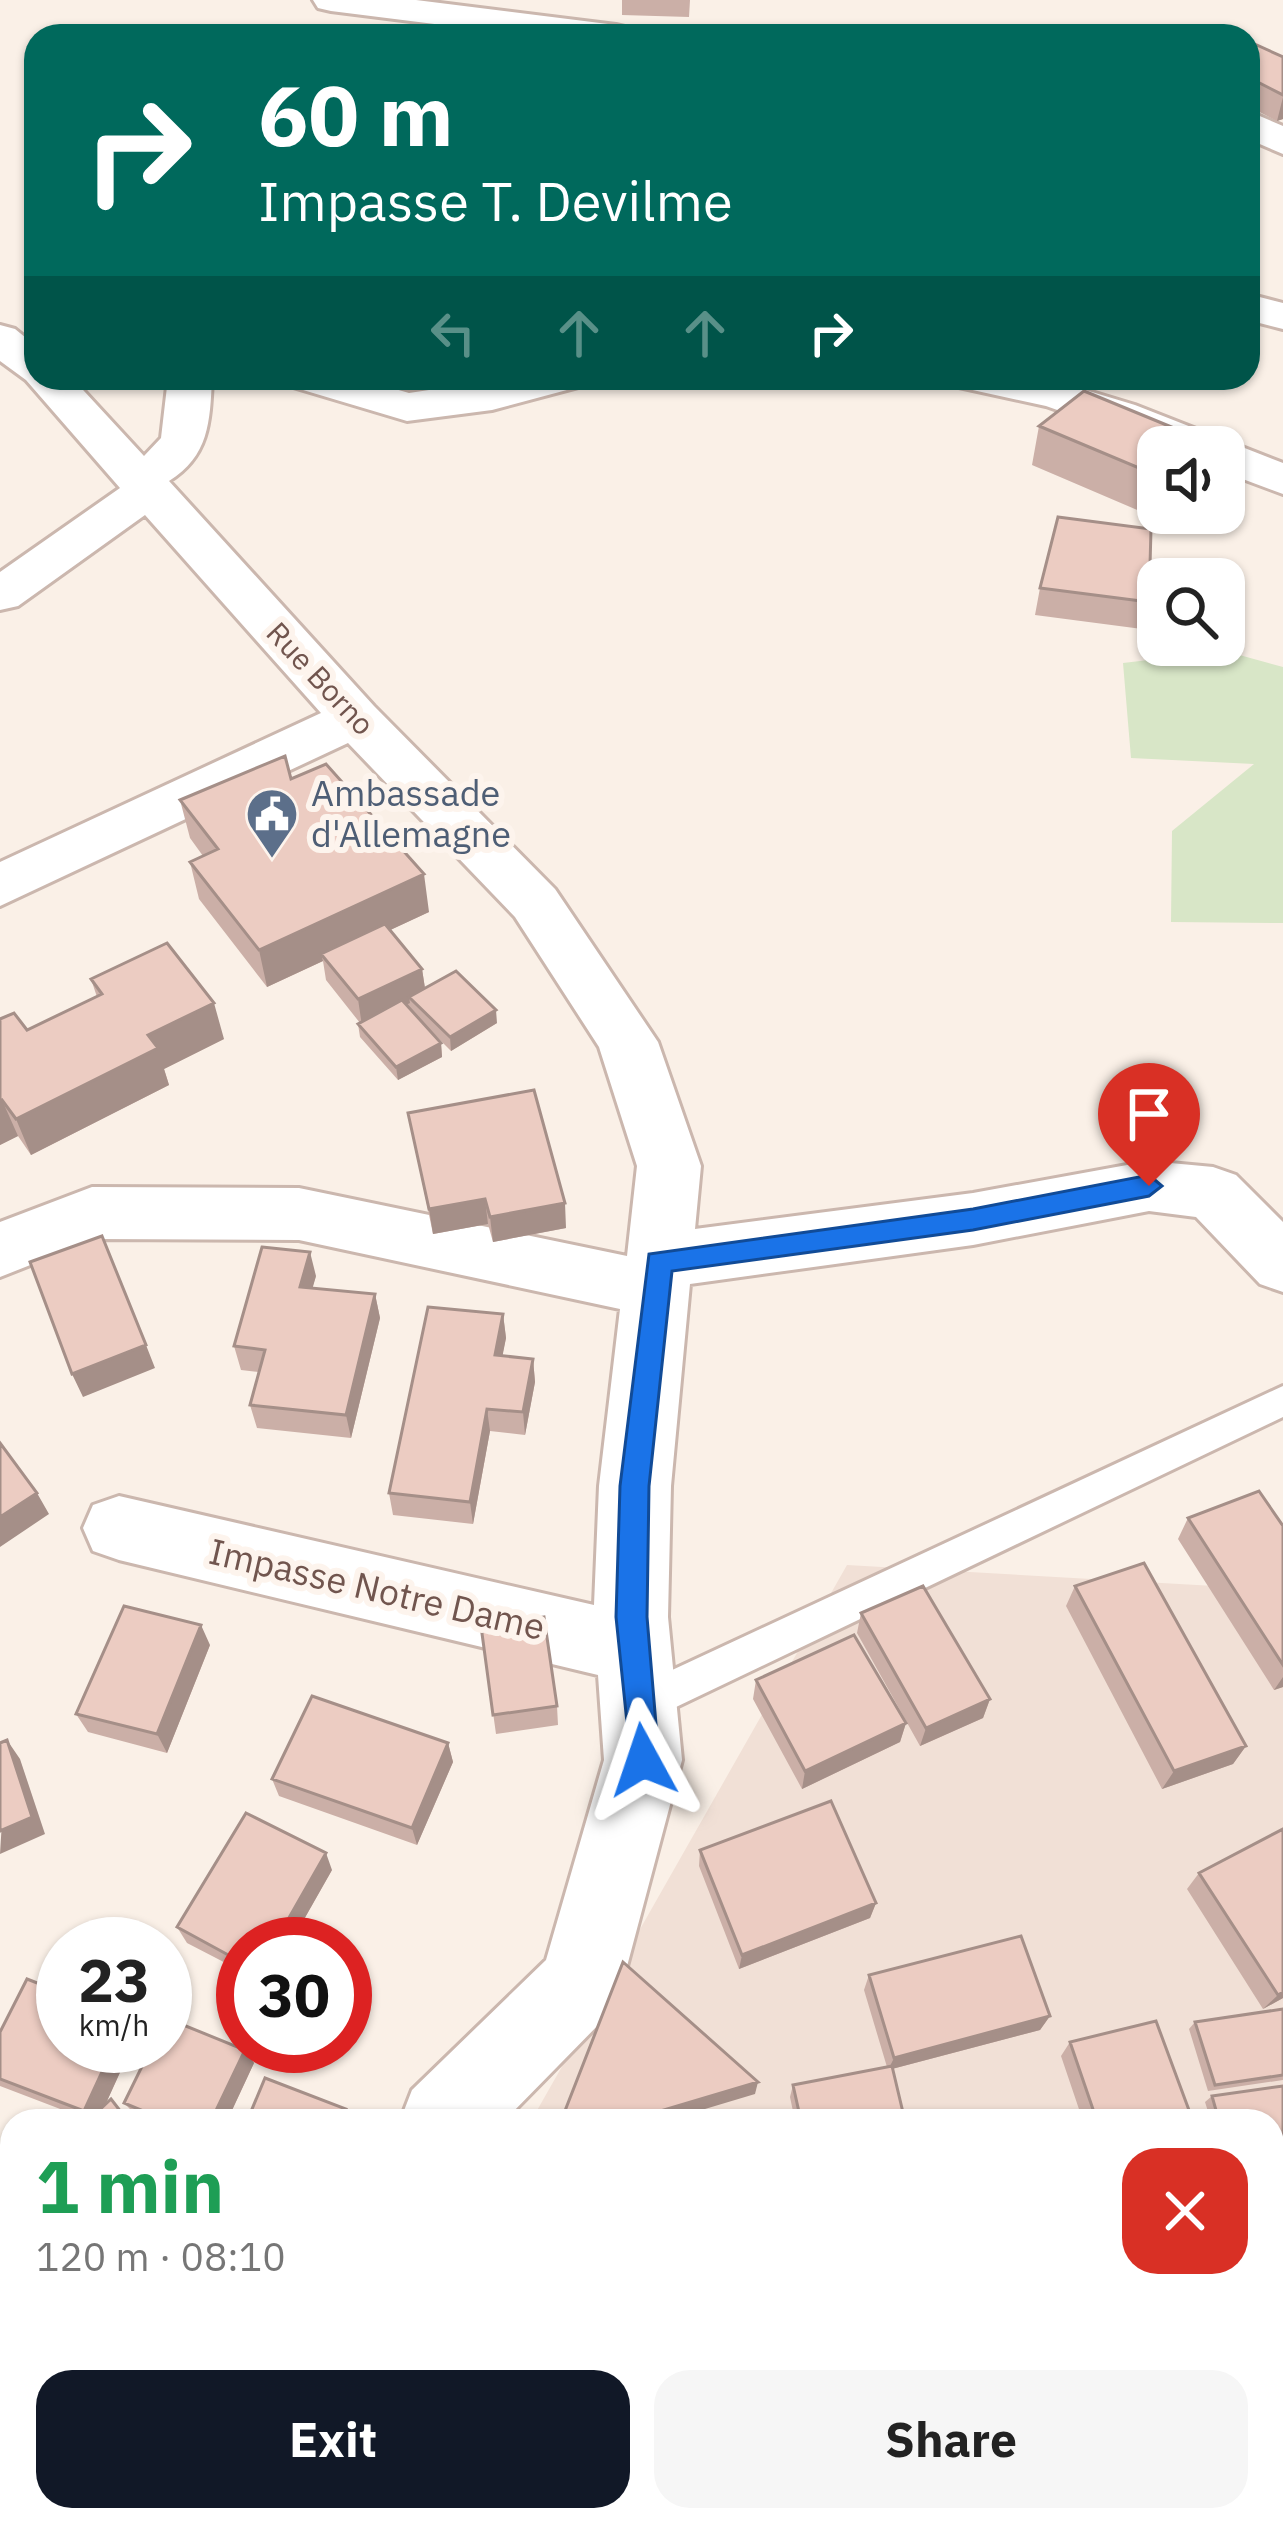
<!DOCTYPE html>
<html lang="en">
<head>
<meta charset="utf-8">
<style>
  :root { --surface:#fff; --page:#f6f6f6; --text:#222; --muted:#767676; --accent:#111827 }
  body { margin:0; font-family:"IBM Plex Sans",sans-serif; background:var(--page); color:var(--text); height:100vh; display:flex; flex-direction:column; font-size:45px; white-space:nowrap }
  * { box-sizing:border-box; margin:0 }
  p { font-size:39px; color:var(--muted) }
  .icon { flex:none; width:66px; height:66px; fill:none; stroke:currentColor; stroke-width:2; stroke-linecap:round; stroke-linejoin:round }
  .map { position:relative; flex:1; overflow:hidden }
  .sheet { position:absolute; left:0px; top:2109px; width:1284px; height:423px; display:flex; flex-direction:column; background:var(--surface); border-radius:36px 36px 0 0; box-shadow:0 3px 9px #0004 }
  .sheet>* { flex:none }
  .guide { position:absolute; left:24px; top:24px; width:1236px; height:366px; border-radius:36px; box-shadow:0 3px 9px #0004; background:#00695c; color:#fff; overflow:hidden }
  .fabs { position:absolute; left:1137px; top:426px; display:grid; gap:24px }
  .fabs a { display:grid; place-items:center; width:108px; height:108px; border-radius:24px; background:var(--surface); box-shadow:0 3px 9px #0004; font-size:60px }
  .speed { position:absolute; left:36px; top:1917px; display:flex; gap:24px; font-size:60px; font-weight:700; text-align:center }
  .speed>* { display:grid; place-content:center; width:156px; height:156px; border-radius:50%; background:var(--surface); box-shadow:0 3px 9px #0004; line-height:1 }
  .speed small { font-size:30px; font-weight:400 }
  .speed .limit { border:18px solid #d22; background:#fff; color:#111 }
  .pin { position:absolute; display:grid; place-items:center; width:102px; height:102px; color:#fff; margin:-123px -51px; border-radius:50% 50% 50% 0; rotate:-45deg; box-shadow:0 0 12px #0007 }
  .pin .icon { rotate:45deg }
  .me { position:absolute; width:132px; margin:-66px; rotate:355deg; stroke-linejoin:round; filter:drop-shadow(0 0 9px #0008) }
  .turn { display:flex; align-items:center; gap:42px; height:252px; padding:0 36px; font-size:54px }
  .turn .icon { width:156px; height:156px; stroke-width:2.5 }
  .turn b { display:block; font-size:84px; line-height:102px }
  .lanes { display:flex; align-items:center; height:114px; padding:0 36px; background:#0003; justify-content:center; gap:60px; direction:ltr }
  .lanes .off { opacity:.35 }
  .round { display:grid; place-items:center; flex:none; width:126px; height:126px; border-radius:36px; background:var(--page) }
  .overview { display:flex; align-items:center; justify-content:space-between; height:204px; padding:0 36px }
  h1 { font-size:72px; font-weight:700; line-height:90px; color:#1e9e55 }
  .primary-button { display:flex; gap:24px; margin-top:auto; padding:24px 36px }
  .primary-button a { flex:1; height:138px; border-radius:36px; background:var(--accent); color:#fff; font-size:48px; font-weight:700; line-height:138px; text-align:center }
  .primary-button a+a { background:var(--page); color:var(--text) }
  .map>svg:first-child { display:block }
  .residential { fill:#f1e0d6 }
  .green { fill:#d8e6c7 }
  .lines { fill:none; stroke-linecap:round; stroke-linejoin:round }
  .lane-casing { stroke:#cbb7ae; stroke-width:6 }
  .street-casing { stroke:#cbb7ae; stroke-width:6 }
  .lane { fill:#fff; fill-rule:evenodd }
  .street { fill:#fff; fill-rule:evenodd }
  .wall { fill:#cbafa7 }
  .shaded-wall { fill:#a58f88 }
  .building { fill:#ecccc2; stroke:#a58f88; stroke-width:3 }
  .route { fill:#1a73e8; stroke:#114b97; stroke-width:3 }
  .labels { text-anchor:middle; stroke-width:12; stroke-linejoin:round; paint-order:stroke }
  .far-street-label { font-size:30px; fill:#71554e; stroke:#fdf4ed }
  .service-label { font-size:36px; fill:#4e5e75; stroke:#fdf4ed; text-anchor:start }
  .street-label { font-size:36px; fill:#71554e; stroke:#fdf4ed }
</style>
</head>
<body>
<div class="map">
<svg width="1283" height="2531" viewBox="0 0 1283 2531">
  <rect width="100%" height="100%" fill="#faf0e7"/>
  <path class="residential" d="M 847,1565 L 1283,1590 L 1283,2531 L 297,2531 L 304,2520 L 1272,2520 L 1272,2121 L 531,2121 Z"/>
  <path class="green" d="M 1225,651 L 1283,667 L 1283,923 L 1171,922 L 1172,831 L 1254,764 L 1131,758 L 1123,663 Z"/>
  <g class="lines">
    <g class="lane-casing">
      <path id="lane" d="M 1283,1386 L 1283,1417 L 653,1718 L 639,1723 L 625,1718 L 620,1705 L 625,1692 Z
        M 1272,2464 L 1283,2466 L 1283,2514 L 1272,2512 Z"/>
    </g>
    <g class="street-casing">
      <path id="street" d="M 313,0 L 416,0 L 616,25 L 629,28 L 634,36 L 530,36 L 331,11 L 318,8 Z
        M 1248,111 L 1283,126 L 1283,154 L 1248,139 Z
        M 1248,294 L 1283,303 L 1283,329 L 1248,320 Z
        M 0,325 L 15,329 L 36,346 L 36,378 L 72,378 L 144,456 L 161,438 L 168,378 L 212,378 C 210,422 209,456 169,481 L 374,706 L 555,889 L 658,1042 L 701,1166 L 695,1229 L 973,1193 L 1149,1161 L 1213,1167 L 1236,1175 L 1283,1222 L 1283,1292 L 1260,1284 L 1196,1217 L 1149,1211 L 973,1245 L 690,1284 L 671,1486 L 668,1617 L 682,1760 L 622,1985 L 609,2014 L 504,2121 L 400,2121 L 412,2090 L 546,1960 L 604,1760 L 598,1675 L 119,1560 L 93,1551 L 83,1528 L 93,1505 L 119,1496 L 594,1605 L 599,1486 L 620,1309 L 299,1240 L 96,1239 L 0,1277 L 0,1222 L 92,1187 L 299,1188 L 627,1256 L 637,1166 L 599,1047 L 515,917 L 348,743 L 0,906 L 0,862 L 321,713 L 145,515 L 18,606 L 0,610 L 0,572 L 120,488 L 26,380 L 0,361 Z
        M 287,378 L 357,378 L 409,393 L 509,378 L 584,378 L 578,387 L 492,410 L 407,421 L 293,387 Z
        M 953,378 L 1049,379 L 1135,405 L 1283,463 L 1283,494 L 1224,472 L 1224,447 L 1162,447 L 1046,406 L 959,387 Z
        M 12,2460 L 12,2520 L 55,2520 L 50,2531 L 0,2531 L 0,2462 Z
        M 157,2520 L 253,2520 L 250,2531 L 154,2531 Z"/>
    </g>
    <use href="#lane" class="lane"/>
    <use href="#street" class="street"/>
  </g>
  <path class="wall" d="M 622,0 L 690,0 L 689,17 L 622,15 Z
    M 1248,41 L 1283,57 L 1283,119 L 1277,121 L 1248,106 Z
    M 1039,426 L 1158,447 L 1158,513 L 1210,513 L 1191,533 L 1032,465 Z
    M 1040,588 L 1149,602 L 1142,629 L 1035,615 Z
    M 291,779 L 429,912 L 390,930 L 422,969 L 425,988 L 497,1023 L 451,1051 L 412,1012 L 441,1043 L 442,1057 L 398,1080 L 360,1037 L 358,1024 L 360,1023 L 326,980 L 323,961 L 267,987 L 199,899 L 190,862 L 203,856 L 190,838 L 180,800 Z
    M 91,979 L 224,1039 L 164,1069 L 169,1085 L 31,1155 L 18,1136 L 0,1145 L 0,1019 L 27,1030 L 97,997 Z
    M 408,1113 L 566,1228 L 493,1242 L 488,1224 L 433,1234 Z
    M 316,1276 L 312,1288 L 375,1294 L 380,1318 L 351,1438 L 257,1428 L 250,1405 L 259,1372 L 241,1370 L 234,1346 Z
    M 503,1314 L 506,1338 L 502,1356 L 533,1359 L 535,1382 L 525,1435 L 490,1431 L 473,1524 L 393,1515 L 389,1493 Z
    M 1188,1518 L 1283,1526 L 1283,1687 L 1274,1690 L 1178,1539 Z
    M 1075,1586 L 1246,1746 L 1233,1764 L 1162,1789 L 1066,1606 Z
    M 861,1613 L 990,1699 L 983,1718 L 920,1746 L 857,1633 Z
    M 481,1626 L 557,1706 L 558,1725 L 496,1734 Z
    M 210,1645 L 167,1753 L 88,1732 L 76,1714 Z
    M 756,1680 L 906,1723 L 900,1742 L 802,1789 L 753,1699 Z
    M 448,1743 L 453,1762 L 417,1845 L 279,1796 L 272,1779 Z
    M 700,1850 L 876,1903 L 870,1918 L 739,1969 L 699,1866 Z
    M 332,1870 L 290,1944 L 243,1944 L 243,1972 L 187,1943 L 177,1927 Z
    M 1199,1873 L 1283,1998 L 1263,2009 L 1187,1889 Z
    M 869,1975 L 1050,2016 L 1040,2030 L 892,2069 L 905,2121 L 795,2121 L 790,2097 L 793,2085 L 887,2067 L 864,1990 Z
    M 1283,2009 L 1283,2080 L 1208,2091 L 1189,2029 L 1195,2022 Z
    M 0,2032 L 63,2046 L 132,2046 L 105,2105 L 123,2111 L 89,2120 L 0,2086 Z
    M 1070,2042 L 1193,2121 L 1083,2121 L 1061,2056 Z
    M 245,2050 L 254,2063 L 227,2121 L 151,2121 L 136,2115 L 124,2103 Z
    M 1283,2086 L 1283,2142 L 1272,2144 L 1272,2121 L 1211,2121 L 1205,2102 L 1212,2096 Z
    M 1283,2151 L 1283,2217 L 1272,2170 L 1272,2155 L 1277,2152 Z
    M 1272,2354 L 1283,2355 L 1283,2442 L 1272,2441 Z
    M 1029,2520 L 1143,2520 L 1143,2531 L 1029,2531 Z
    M 1152,2520 L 1203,2520 L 1267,2531 L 1152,2531 Z"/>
  <path class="shaded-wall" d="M 1283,97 L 1283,119 L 1277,121 Z
    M 1239,455 L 1228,493 L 1224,498 L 1224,471 Z
    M 1196,513 L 1210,513 L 1191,533 Z
    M 424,874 L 429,912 L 326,960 L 321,954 L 323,961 L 267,987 L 259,950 Z
    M 422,969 L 426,995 L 409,997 L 410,1003 L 362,1026 L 358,999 Z
    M 214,1003 L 224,1039 L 164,1069 L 169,1085 L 31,1155 L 16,1119 L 148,1035 Z
    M 496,1010 L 497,1023 L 451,1051 L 450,1037 Z
    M 441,1043 L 442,1057 L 398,1080 L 396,1067 Z
    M 2,1100 L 18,1136 L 0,1145 L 0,1101 Z
    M 485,1199 L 488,1224 L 433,1234 L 429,1209 Z
    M 565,1203 L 566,1228 L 493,1242 L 490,1217 Z
    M 310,1252 L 316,1276 L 306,1311 L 300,1287 Z
    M 375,1294 L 380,1318 L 351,1438 L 346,1415 Z
    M 503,1314 L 506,1338 L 498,1379 L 495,1355 Z
    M 146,1345 L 155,1368 L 83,1397 L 72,1374 Z
    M 533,1359 L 535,1382 L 525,1435 L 523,1412 Z
    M 487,1409 L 490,1431 L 473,1524 L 470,1502 Z
    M 37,1493 L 49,1514 L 0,1547 L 0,1517 Z
    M 201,1625 L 210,1645 L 167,1753 L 157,1734 Z
    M 1283,1677 L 1283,1687 L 1274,1690 Z
    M 990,1699 L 983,1718 L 920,1746 L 926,1728 Z
    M 906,1723 L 900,1742 L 802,1789 L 805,1771 Z
    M 7,1740 L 20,1759 L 45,1834 L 0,1854 Z
    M 448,1743 L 453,1762 L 417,1845 L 412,1828 Z
    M 1246,1746 L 1233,1764 L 1162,1789 L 1174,1771 Z
    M 326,1853 L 332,1870 L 290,1944 L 274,1944 Z
    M 876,1903 L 870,1918 L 739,1969 L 742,1955 Z
    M 1283,1992 L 1283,1998 L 1263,2009 L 1278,1995 Z
    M 1050,2016 L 1040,2030 L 888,2070 L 894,2058 Z
    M 114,2046 L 132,2046 L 98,2121 L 95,2121 L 84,2111 Z
    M 245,2050 L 254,2063 L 227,2121 L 211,2121 Z
    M 758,2082 L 755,2094 L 665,2121 L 627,2121 Z
    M 12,2426 L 12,2443 L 0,2439 L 0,2436 Z"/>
  <path class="building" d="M 197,29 L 259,36 L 192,36 Z
    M 1248,41 L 1283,57 L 1283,95 L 1248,77 Z
    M 1084,391 L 1220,447 L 1158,447 L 1158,476 L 1039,426 Z
    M 1224,449 L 1239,455 L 1224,471 Z
    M 1058,517 L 1151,529 L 1149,602 L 1040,588 Z
    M 285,756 L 291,779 L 326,764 L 424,874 L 259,950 L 190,862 L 218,849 L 180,800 Z
    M 385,924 L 422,969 L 358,999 L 321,954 Z
    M 167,943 L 214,1003 L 148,1035 L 158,1048 L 16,1119 L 2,1100 L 0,1101 L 0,1019 L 14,1013 L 27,1030 L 102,994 L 91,979 Z
    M 456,971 L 496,1010 L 450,1037 L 409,997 Z
    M 402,1000 L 441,1043 L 396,1067 L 358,1024 Z
    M 534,1090 L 565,1203 L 490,1217 L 485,1199 L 429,1209 L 408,1113 Z
    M 102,1236 L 146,1345 L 72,1374 L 30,1262 Z
    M 262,1247 L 310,1252 L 300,1287 L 375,1294 L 346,1415 L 250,1405 L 265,1350 L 234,1346 Z
    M 428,1307 L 503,1314 L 495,1355 L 533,1359 L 523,1412 L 487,1409 L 470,1502 L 389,1493 Z
    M 0,1443 L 37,1493 L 0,1517 Z
    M 1259,1491 L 1283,1526 L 1283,1665 L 1188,1518 Z
    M 1144,1563 L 1246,1746 L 1174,1771 L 1075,1586 Z
    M 923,1586 L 990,1699 L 926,1728 L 861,1613 Z
    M 124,1606 L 201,1625 L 157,1734 L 76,1714 Z
    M 544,1617 L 557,1706 L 493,1715 L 481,1626 Z
    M 854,1635 L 906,1723 L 805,1771 L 756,1680 Z
    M 312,1696 L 448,1743 L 412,1828 L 272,1779 Z
    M 7,1740 L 32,1817 L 0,1831 L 0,1743 Z
    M 831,1801 L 876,1903 L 742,1955 L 700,1850 Z
    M 246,1813 L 326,1853 L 274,1944 L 243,1944 L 243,1963 L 177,1927 Z
    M 1283,1829 L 1283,1992 L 1278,1995 L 1199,1873 Z
    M 1021,1936 L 1050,2016 L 894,2058 L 869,1975 Z
    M 623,1962 L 758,2082 L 627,2121 L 561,2121 Z
    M 27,1979 L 63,1993 L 63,2046 L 114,2046 L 84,2111 L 0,2079 L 0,2032 Z
    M 1283,2009 L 1283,2075 L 1215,2085 L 1195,2022 Z
    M 166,2018 L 245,2050 L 211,2121 L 167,2121 L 124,2103 L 152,2046 L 165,2046 Z
    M 1156,2021 L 1193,2121 L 1097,2121 L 1070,2042 Z
    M 892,2066 L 905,2121 L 801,2121 L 793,2085 Z
    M 265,2078 L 346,2109 L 341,2121 L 247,2121 Z
    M 1283,2086 L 1283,2137 L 1272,2139 L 1272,2121 L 1219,2121 L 1212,2096 Z
    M 111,2099 L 128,2121 L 88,2121 Z
    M 1283,2151 L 1283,2178 L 1277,2152 Z
    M 12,2320 L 12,2426 L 0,2436 L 0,2329 Z
    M 1272,2354 L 1283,2355 L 1283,2436 L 1272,2435 Z
    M 363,2520 L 510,2520 L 508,2531 L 361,2531 Z
    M 552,2520 L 634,2520 L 632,2531 L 567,2531 L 550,2525 Z
    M 666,2520 L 740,2520 L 738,2531 L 663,2531 Z
    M 774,2520 L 913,2520 L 912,2531 L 773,2531 Z
    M 1039,2520 L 1143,2520 L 1143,2531 L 1039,2531 Z
    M 1165,2520 L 1203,2520 L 1267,2531 L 1165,2531 Z"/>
  <path class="route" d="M 1149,1175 L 1162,1186 L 1149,1196 L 973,1230 L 672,1271 L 649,1486 L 647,1617 L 659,1760 L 655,1771 L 643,1776 L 632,1771 L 616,1617 L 620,1486 L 649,1254 L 973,1209 Z"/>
  <defs>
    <g id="civic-pin" transform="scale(2.7)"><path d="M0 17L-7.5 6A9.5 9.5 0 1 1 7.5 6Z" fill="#5c6f8a" stroke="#fdf4ed"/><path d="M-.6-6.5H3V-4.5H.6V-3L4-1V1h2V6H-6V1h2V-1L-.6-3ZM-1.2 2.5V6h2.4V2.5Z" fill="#fff"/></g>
  </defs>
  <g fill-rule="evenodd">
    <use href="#civic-pin" x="272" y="814"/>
  </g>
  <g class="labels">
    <g class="far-street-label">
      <text transform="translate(320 679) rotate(47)" y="10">Rue Borno</text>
    </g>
    <g class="service-label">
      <text x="311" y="806">Ambassade<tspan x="311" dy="41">d'Allemagne</tspan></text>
    </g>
    <g class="street-label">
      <text transform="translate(377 1589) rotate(13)" y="13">Impasse Notre Dame</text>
    </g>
  </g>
</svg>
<div class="fabs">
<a><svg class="icon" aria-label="sound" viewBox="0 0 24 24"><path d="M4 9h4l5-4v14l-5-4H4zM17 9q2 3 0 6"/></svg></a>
<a><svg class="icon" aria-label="search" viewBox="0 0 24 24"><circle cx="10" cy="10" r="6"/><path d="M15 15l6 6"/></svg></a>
</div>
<div class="speed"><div>23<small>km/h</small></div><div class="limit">30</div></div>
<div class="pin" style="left:1149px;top:1186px;background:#d93025"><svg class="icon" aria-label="arrive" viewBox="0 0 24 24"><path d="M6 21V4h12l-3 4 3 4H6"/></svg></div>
<svg class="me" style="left:643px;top:1760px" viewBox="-20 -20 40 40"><path d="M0-17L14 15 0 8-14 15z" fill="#1a73e8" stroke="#fff" stroke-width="4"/></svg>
<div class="guide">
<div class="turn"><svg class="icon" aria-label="right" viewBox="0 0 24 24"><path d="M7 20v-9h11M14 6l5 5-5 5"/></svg><div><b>60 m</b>Impasse T. Devilme</div></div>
<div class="lanes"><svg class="icon off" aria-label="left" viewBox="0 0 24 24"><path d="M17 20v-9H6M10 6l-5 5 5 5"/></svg><svg class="icon off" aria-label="ahead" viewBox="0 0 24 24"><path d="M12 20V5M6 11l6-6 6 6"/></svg><svg class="icon off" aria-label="ahead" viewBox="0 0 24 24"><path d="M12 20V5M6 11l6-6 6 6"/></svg><svg class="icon" aria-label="right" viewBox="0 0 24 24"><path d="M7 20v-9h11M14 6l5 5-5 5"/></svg></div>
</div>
<section class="sheet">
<div class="overview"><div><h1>1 min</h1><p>120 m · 08:10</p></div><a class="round" style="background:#d93025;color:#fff"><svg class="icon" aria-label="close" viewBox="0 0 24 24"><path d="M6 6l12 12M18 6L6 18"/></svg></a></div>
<div class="primary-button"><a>Exit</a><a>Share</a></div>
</section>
</div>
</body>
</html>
